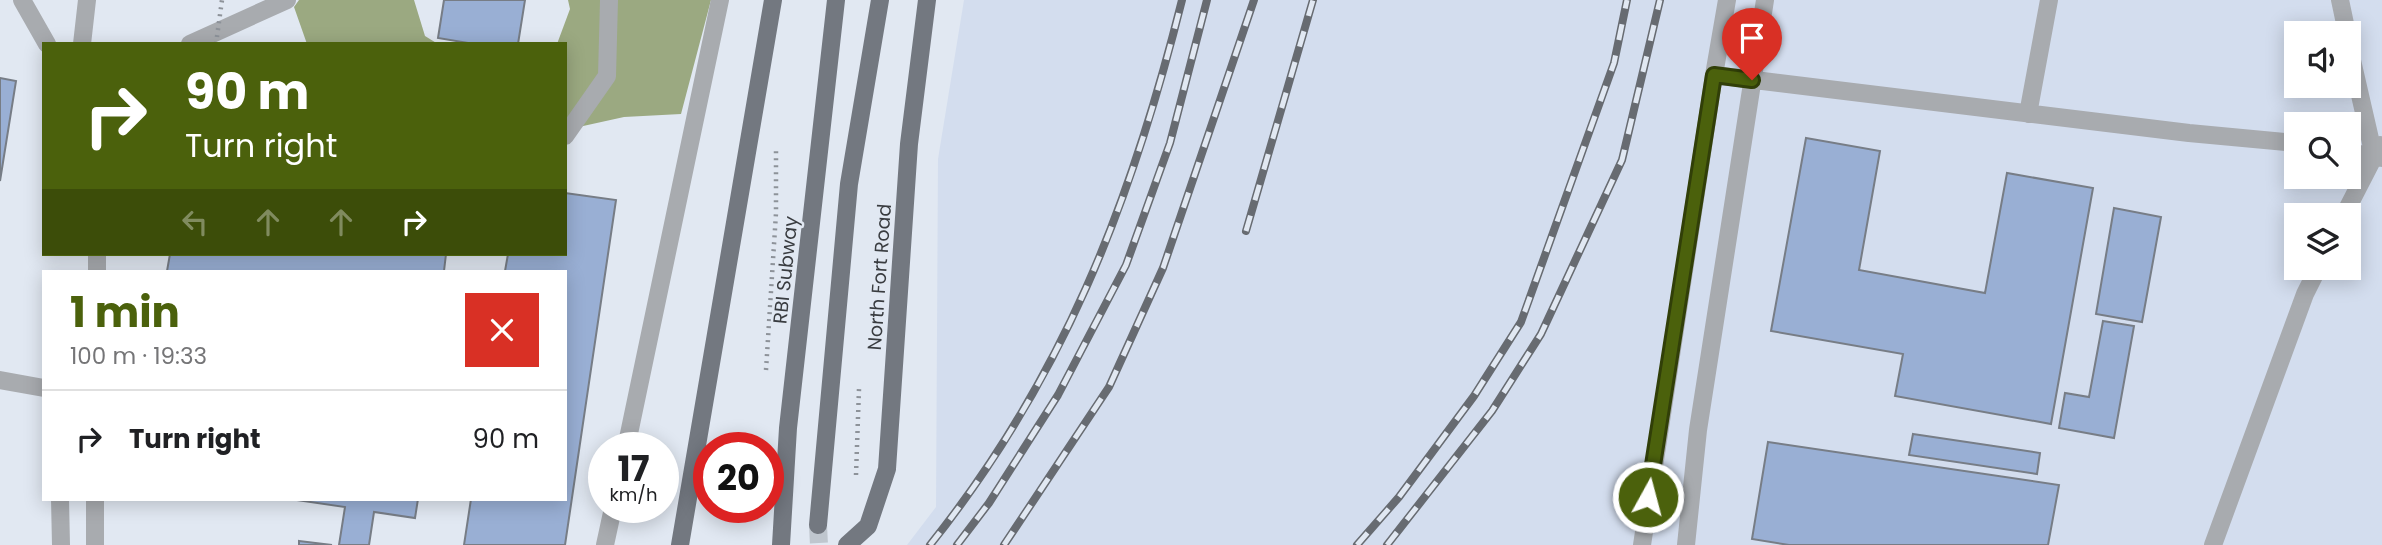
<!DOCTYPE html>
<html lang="en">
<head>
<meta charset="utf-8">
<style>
  :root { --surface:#fff; --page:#f6f6f6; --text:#202124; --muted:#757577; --line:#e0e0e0; --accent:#4b610c }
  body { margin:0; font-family:Poppins,sans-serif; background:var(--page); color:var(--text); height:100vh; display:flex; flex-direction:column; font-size:26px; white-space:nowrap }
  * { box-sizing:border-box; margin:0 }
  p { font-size:23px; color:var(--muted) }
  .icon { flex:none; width:38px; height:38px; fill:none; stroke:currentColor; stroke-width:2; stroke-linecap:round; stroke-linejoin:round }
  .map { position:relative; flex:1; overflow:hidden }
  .sheet { position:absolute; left:42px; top:270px; width:525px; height:231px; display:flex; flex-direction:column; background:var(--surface); border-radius:0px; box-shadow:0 4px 18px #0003 }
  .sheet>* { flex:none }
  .banner { position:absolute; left:42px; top:42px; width:525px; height:214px; border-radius:0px; box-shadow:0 4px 18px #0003; background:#4b610c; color:#fff; overflow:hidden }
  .fabs { position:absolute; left:2284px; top:21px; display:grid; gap:14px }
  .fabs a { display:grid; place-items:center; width:77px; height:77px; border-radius:0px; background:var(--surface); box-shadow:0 4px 18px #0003; font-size:35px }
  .speed { position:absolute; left:588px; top:432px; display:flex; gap:14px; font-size:35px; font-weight:700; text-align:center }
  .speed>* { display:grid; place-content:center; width:91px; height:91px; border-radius:50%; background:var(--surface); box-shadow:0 4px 18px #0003; line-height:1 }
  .speed small { font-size:18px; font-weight:400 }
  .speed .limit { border:10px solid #d22; background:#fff; color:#111 }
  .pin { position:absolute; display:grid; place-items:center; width:60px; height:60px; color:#fff; margin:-72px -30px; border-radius:50% 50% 50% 0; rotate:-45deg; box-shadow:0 0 7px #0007 }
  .pin .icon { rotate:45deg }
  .me { position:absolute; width:77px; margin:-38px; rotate:7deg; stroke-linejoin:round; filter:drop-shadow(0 0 5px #0008) }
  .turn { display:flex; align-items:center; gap:24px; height:147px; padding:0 28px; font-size:32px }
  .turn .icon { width:91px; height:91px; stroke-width:2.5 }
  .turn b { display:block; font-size:49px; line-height:60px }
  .lanes { display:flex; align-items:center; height:66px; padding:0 28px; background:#0003; justify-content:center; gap:35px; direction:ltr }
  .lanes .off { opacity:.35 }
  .round { display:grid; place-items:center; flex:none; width:74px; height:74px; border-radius:0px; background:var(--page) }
  .overview { display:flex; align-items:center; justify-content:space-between; height:119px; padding:0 28px }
  h1 { font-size:42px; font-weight:700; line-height:52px; color:var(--accent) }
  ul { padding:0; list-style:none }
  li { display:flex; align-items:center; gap:21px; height:98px; padding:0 28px; border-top:2px solid var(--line) }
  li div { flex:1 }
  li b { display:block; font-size:26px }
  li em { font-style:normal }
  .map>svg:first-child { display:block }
  .built { fill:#d3ddee; fill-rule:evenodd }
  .forest { fill:#9ba981 }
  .building { fill:#99afd4; stroke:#777d86; stroke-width:2 }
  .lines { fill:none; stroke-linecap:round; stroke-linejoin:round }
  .major-tunnel { stroke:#bfc6ce; stroke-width:18; stroke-dasharray:18 9; stroke-linecap:butt }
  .path { stroke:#8d9299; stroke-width:4.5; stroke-dasharray:2 5; stroke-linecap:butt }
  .minor { stroke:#a8abaf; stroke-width:18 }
  .major { stroke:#737880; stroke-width:18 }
  .rail-casing { stroke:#676b71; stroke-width:8 }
  .rail { stroke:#e1e8f2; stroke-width:5; stroke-dasharray:16; stroke-linecap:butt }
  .path-bridge { stroke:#8d9299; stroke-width:4.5; stroke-dasharray:2 5; stroke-linecap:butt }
  .route-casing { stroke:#313f08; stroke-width:18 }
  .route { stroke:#4b610c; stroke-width:12 }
  .labels { text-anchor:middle; stroke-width:5; stroke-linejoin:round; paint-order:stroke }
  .street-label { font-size:19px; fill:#393c40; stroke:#e1e8f2 }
</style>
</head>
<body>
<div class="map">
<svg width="2382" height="545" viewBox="0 0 2382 545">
  <rect width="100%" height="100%" fill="#e1e8f2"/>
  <path class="built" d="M 964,0 L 2382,0 L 2382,545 L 907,545 L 936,507 L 938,159 ZM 2296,33 L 2348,33 L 2348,86 L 2296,86 ZM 2296,124 L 2348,124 L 2348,177 L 2296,177 ZM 2296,215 L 2348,215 L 2348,268 L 2296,268 Z"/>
  <path class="forest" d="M 299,0 L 414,0 L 425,36 L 438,44 L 307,44 L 294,7 Z
    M 568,0 L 711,0 L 681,114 L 624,117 L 565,130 L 565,44 L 557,44 L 570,9 Z"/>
  <path class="building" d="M 444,0 L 525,0 L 518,44 L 474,44 L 438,38 Z
    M 0,78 L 16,81 L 0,181 Z
    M 1806,138 L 1880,151 L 1859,270 L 1985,293 L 2007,173 L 2093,188 L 2051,424 L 1895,396 L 1903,354 L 1771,331 Z
    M 565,193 L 616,200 L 565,545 L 464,545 L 471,499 L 565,499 L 565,271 L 505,271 L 508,254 L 565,254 Z
    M 2114,208 L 2161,217 L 2142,322 L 2096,314 Z
    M 170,254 L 446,254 L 444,271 L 167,271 Z
    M 2103,321 L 2134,326 L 2114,438 L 2059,428 L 2065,393 L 2089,397 Z
    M 1913,434 L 2040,453 L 2037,474 L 1909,455 Z
    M 1768,442 L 2059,485 L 2048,545 L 1789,545 L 1752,539 Z
    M 290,499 L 418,499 L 415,518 L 374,512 L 369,545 L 339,545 L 345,507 Z
    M 299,541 L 332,545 L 299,545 Z"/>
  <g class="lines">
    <path class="major-tunnel" d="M 818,525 L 819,545"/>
    <path class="path" d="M 766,370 L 776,213 L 776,148
      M 856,475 L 859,389"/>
    <path class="minor" d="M 22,0 L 47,44
      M 2340,0 L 2347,33
      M 2348,43 L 2374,156
      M 82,44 L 87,0
      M 190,44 L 287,0
      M 1714,75 L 1727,0
      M 2028,114 L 2049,0
      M 565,136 L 607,76 L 609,0
      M 2348,152 L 2382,158
      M 2344,215 L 2380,145
      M 97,271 L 97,254
      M 0,380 L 44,388
      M 626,448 L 720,0
      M 60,499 L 61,545
      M 95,499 L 95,545
      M 605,545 L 613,508
      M 1642,545 L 1714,75 L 2189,133 L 2296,143
      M 1686,545 L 1698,430 L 1765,0
      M 2213,545 L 2305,294 L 2318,268"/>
    <path class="major" d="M 818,525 L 849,184 L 880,0
      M 680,545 L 773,0
      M 781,545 L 788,428 L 836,0
      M 847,545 L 868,526 L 887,469 L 909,144 L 927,0"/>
    <g class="rail-casing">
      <path id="rail" d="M 1246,231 L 1313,0
        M 930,545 C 1062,380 1131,204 1182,0
        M 957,545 L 989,503 L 1058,395 L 1126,265 L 1170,143 L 1207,0
        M 1004,545 L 1109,387 L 1163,268 L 1254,0
        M 1357,545 L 1399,497 L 1474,396 L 1521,322 L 1614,63 L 1627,0
        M 1387,545 L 1492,411 L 1541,334 L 1622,160 L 1660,0"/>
    </g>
    <use href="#rail" class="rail"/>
    <path class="path-bridge" d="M 216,44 L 222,0"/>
  </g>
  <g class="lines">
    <g class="route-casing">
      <path id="route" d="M 1648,497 L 1714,75 L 1752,80"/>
    </g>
    <use href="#route" class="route"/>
  </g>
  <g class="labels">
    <g class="street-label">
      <text transform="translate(785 270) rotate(-84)" y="7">RBI Subway</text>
      <text transform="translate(879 277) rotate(-86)" y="7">North Fort Road</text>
    </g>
  </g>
</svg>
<div class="fabs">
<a><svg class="icon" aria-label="sound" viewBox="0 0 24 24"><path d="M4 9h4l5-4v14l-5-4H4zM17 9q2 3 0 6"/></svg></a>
<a><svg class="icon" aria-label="search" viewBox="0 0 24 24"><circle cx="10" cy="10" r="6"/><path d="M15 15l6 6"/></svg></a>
<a><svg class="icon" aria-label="layers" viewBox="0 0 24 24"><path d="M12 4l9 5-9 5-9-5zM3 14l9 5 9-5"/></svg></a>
</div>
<div class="speed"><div>17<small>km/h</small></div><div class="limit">20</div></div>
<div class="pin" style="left:1752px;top:80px;background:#d93025"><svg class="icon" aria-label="arrive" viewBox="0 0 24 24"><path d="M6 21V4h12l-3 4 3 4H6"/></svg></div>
<svg class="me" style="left:1648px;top:497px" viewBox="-20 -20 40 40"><circle r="17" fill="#4b610c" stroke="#fff" stroke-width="3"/><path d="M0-11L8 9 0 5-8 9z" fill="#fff"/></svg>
<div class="banner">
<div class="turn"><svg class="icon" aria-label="right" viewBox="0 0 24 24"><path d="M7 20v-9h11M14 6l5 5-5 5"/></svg><div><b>90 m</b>Turn right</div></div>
<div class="lanes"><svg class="icon off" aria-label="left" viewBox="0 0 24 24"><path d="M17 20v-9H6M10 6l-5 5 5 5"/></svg><svg class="icon off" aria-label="ahead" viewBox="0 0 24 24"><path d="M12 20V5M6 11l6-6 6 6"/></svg><svg class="icon off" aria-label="ahead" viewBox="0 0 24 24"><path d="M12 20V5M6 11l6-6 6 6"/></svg><svg class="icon" aria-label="right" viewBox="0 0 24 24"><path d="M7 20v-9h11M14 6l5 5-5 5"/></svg></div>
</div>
<section class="sheet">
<div class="overview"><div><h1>1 min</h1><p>100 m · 19:33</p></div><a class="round" style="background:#d93025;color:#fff"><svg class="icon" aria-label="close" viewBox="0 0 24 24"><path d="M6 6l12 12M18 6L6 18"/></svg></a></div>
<ul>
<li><svg class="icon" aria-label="right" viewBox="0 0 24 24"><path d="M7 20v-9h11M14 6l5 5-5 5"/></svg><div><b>Turn right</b></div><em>90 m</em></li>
</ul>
</section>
</div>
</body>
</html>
